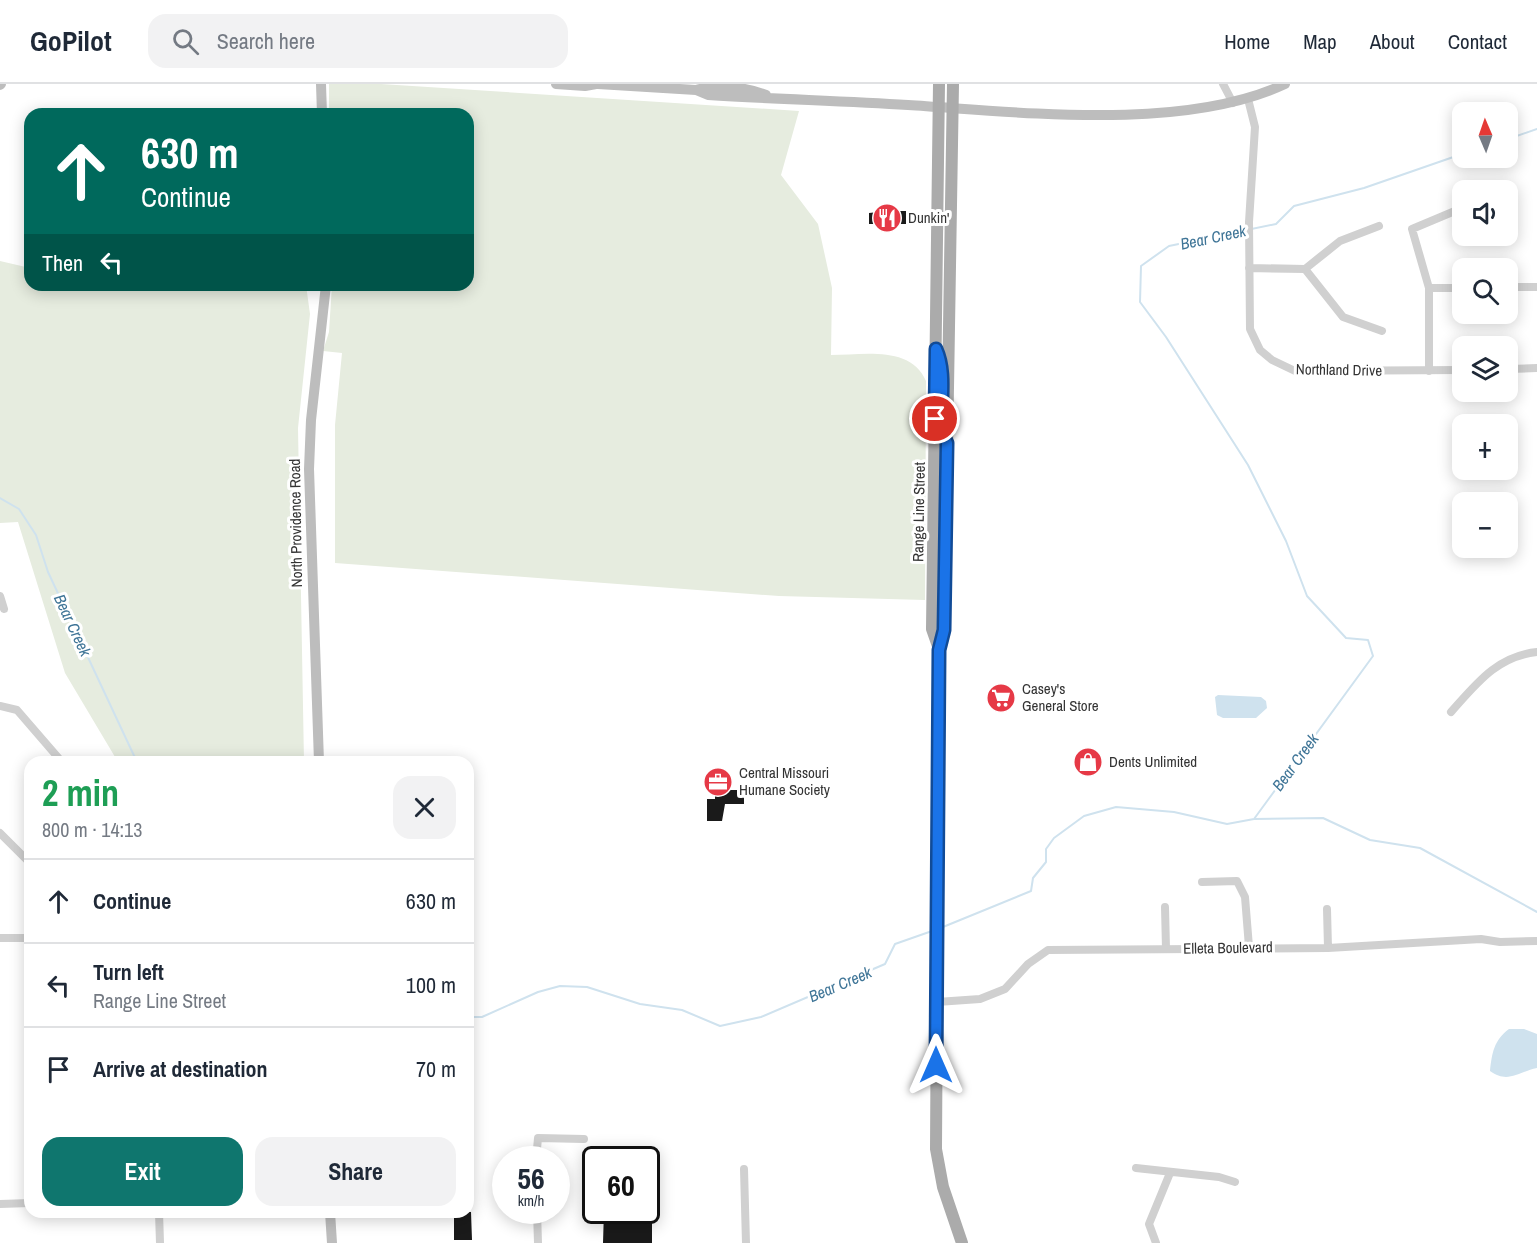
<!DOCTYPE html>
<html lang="en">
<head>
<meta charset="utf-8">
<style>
  :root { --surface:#fff; --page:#f2f2f3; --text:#1f2937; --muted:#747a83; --line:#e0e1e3; --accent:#0f766e }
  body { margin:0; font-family:"Archivo Narrow",sans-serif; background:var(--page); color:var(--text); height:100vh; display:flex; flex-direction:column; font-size:22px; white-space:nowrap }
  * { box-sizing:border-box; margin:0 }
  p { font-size:20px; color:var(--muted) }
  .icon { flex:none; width:33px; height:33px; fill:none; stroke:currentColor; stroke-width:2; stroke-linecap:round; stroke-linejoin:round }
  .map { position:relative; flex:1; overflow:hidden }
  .side { position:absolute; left:24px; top:672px; width:450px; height:462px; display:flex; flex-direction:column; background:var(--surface); border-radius:18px; box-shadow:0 3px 15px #0003 }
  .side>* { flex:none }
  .hud { position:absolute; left:24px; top:24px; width:450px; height:183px; border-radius:18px; box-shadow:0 3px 15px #0003; background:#00695c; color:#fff; overflow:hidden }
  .needle { width:39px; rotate:358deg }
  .controls { position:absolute; left:1452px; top:18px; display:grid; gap:12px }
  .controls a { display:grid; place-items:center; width:66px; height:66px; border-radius:12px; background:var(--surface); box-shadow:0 3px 15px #0003; font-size:30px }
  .speed { position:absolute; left:492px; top:1062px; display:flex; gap:12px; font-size:30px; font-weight:700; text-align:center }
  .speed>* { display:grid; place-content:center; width:78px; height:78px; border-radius:50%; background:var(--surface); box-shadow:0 3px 15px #0003; line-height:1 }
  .speed small { font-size:15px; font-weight:400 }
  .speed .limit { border:3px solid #111; border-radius:9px; background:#fff; color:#111 }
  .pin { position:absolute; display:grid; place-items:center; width:51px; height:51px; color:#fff; margin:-26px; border:3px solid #fff; border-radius:50%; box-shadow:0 2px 6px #0007 }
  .me { position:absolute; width:66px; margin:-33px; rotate:0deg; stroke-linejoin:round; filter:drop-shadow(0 0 4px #0008) }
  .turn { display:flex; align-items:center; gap:21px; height:126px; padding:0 18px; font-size:27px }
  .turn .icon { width:78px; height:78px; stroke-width:2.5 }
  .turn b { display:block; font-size:42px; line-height:51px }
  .then { display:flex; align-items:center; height:57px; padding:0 18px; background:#0003; gap:12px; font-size:22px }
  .round { display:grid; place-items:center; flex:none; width:63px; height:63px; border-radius:18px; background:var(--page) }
  .headline { display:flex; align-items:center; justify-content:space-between; height:102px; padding:0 18px }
  h1 { font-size:36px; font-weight:700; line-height:45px; color:#1e9e55 }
  .action { display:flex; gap:12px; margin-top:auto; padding:12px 18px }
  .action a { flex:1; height:69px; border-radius:18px; background:var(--accent); color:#fff; font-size:24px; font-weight:700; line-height:69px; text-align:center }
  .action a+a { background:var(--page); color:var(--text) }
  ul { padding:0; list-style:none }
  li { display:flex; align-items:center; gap:18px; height:84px; padding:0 18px; border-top:2px solid var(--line) }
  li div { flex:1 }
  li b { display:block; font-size:22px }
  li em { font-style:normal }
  header { display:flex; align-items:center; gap:36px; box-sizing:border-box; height:84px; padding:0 30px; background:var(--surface); border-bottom:2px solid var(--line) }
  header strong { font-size:28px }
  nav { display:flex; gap:33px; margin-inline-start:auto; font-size:21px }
  .search { width:420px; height:54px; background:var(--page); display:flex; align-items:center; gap:15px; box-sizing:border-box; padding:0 21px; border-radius:18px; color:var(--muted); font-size:22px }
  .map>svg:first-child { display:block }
  .green { fill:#e6ecdf }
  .water { fill:#cfe2ee }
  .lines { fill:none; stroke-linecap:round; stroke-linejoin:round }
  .stream { stroke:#cfe2ee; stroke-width:2 }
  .building { fill:#1a1a1a }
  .street { stroke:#d0d0d0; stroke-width:8 }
  .secondary { stroke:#bdbdbd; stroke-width:10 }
  .primary { stroke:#ababab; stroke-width:12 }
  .route-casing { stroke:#114b97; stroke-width:15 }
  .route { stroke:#1a73e8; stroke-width:10 }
  .labels { text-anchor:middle; stroke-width:6; stroke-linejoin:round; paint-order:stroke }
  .poi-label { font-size:15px; fill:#333; stroke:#fff; text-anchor:start }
  .street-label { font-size:15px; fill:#333; stroke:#fff }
  .water-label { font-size:16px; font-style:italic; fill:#3f7597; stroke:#fff }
</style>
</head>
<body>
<header>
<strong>GoPilot</strong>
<div class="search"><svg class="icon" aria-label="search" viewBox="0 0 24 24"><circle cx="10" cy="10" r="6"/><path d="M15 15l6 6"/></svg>Search here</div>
<nav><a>Home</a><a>Map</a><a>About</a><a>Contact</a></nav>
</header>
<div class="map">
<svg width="1537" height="1159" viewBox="0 0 1537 1159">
  <rect width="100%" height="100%" fill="#fff"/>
  <path class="green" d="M 329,0 L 381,0 L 799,27 L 781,91 L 818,140 L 832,204 L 831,271 C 862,271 911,261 926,297 L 925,516 L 779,512 L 335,479 L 335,341 L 342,269 L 323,267 L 329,248 L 332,201 L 468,201 L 468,30 L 329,30 Z
    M 0,177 L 30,184 L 30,201 L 306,201 L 310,230 L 298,344 L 304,678 L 118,678 L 65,589 L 18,438 L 0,439 Z"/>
  <path class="water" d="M 1218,611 L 1261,613 L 1266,617 L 1267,624 L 1256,634 L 1223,634 L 1217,631 L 1215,613 Z
    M 1509,945 L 1524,945 L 1537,950 L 1537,984 C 1518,988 1508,1000 1490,987 C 1492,969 1494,956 1509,945 Z"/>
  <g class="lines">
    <path class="stream" d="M 1508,55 L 1537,45
      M 0,414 L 19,425 L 36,451 L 48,488 L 137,678
      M 1254,735 L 1323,734 L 1370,756 L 1420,764 L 1537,828
      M 943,843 L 1031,807 L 1033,794 L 1046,778 L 1046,765 L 1054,754 L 1084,732 L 1116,723 L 1174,728 L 1227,740 L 1254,735 L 1373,572 L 1368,556 L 1346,554 L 1307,512 L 1286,457 L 1248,381 L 1166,253 L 1140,218 L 1141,182 L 1169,162 L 1276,140 L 1294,122 L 1364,104 L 1462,70
      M 468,933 L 482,933 L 538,908 L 560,902 L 587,903 L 640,920 L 682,926 L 720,942 L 761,933 L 885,880 L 895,860 L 932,847"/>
  </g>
  <path class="building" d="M 887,127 L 906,127 L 906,140 L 869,140 L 869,129 Z
    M 715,689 L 720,690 L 720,706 L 737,706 L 737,710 L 744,710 L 744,720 L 725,720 L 722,737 L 707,737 L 707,715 L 715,715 Z
    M 646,1087 L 652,1087 L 652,1159 L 603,1159 L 604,1126 L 646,1126 Z
    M 454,1128 L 471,1128 L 472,1156 L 454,1156 Z"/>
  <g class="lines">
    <path class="street" d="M 1223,0 L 1233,19
      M 1248,15 L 1255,43 L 1249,138 L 1250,245 L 1260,266 L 1272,276 L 1295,287 L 1462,286
      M 1249,184 L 1305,185 L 1340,157 L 1379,142
      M 1305,185 L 1343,233 L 1382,247
      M 1508,203 L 1537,203
      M 1429,204 L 1462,204
      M 1508,285 L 1537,284
      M 1429,287 L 1429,204 L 1412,145 L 1462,124
      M 0,512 L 4,525
      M 0,622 L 17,626 L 62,678
      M 1451,628 C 1476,600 1497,572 1537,568
      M 0,749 L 30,779
      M 1202,798 L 1237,797 L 1245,813 L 1249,863
      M 1165,823 L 1166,865
      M 1327,825 L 1328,864
      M 0,854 L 30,854
      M 937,918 L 980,915 L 1005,905 L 1028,880 L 1048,866 L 1328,864 L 1481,855 L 1500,858 L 1537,857
      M 536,1076 L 538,1054 L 584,1055
      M 1136,1084 L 1219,1093 L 1235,1098
      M 744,1085 L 746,1159
      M 0,1120 L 30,1119
      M 537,1126 L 538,1159
      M 159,1128 L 160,1159
      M 1156,1159 L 1149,1140 L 1170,1089"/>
    <path class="secondary" d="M 321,0 L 322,30
      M 556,0 L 585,2 L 596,0
      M 598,0 L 696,6 L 708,11 C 774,15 841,17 908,21 C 1020,28 1182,48 1285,0
      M 0,1 L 1,0
      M 696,6 C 717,0 746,3 766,11
      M 319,678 L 309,385 L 311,336 L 326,201
      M 330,1128 L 332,1159"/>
    <path class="primary" d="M 953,0 L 944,546 L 939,566 L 936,1065 L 943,1103 L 962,1159
      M 939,565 L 932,545 L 939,0"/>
  </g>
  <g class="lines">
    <g class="route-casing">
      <path id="route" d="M 935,335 L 936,265 C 950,296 934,337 947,359 L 944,546 L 939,566 L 936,981"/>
    </g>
    <use href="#route" class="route"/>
  </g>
  <defs>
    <g id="restaurant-disc" transform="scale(1.5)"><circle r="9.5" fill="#e63946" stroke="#fff"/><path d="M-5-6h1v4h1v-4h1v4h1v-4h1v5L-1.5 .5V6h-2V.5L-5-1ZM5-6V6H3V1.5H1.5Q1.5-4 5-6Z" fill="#fff"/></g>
    <g id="supermarket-disc" transform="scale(1.5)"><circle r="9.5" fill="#e63946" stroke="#fff"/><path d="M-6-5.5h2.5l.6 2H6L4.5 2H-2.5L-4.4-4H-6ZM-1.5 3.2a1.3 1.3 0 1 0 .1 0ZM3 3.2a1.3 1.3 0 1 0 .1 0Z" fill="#fff"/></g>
    <g id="shop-disc" transform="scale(1.5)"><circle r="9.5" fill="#e63946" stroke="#fff"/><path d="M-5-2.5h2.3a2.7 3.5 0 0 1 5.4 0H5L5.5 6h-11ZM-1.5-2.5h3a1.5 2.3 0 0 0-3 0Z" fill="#fff"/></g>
    <g id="office-disc" transform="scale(1.5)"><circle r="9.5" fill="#e63946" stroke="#fff"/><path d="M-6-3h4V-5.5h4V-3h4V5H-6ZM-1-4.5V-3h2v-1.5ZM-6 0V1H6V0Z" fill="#fff"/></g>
  </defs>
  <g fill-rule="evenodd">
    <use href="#restaurant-disc" x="887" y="134"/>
    <use href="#supermarket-disc" x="1001" y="614"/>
    <use href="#shop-disc" x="1088" y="678"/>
    <use href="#office-disc" x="718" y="698"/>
  </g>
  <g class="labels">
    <g class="poi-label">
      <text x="908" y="139">Dunkin'</text>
      <text x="1022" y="610">Casey's<tspan x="1022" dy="17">General Store</tspan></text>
      <text x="1109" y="683">Dents Unlimited</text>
      <text x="739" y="694">Central Missouri<tspan x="739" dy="17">Humane Society</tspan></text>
    </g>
    <g class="street-label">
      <text transform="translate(1339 286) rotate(1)" y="5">Northland Drive</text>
      <text transform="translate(919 428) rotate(-89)" y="5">Range Line Street</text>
      <text transform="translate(296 439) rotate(-91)" y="5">North Providence Road</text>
      <text transform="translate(1228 864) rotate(-1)" y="5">Elleta Boulevard</text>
    </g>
    <g class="water-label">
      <text transform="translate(1213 153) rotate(-12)" y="6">Bear Creek</text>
      <text transform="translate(73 541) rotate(65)" y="6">Bear Creek</text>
      <text transform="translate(1295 678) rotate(-54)" y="6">Bear Creek</text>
      <text transform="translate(840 900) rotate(-23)" y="6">Bear Creek</text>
    </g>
  </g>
</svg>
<div class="controls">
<a><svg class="needle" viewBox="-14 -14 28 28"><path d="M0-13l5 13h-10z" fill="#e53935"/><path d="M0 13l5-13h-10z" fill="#747a83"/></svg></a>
<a><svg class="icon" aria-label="sound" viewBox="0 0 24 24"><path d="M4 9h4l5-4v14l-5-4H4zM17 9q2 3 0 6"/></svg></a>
<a><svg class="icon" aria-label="search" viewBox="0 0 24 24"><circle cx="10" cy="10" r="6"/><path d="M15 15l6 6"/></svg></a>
<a><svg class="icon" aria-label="layers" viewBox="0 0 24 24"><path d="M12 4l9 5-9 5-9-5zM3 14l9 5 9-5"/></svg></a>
<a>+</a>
<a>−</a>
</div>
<div class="speed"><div>56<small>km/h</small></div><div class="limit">60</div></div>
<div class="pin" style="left:935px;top:335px;background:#d93025"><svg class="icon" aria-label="arrive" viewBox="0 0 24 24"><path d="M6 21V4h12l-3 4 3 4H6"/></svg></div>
<svg class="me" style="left:936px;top:981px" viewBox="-20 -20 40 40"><path d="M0-17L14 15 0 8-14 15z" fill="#1a73e8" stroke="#fff" stroke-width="4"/></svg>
<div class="hud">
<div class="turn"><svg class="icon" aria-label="ahead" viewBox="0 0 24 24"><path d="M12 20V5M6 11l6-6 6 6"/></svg><div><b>630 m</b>Continue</div></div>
<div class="then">Then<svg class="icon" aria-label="left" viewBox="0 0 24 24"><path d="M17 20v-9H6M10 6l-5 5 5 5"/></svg></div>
</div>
<section class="side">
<div class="headline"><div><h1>2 min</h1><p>800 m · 14:13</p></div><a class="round"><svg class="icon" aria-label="close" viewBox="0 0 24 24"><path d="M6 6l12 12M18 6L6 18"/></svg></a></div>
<ul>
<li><svg class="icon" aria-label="ahead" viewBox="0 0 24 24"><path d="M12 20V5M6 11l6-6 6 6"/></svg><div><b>Continue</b></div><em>630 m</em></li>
<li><svg class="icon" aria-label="left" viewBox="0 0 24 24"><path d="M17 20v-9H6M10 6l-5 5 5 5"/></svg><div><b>Turn left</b><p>Range Line Street</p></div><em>100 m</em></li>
<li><svg class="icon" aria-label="arrive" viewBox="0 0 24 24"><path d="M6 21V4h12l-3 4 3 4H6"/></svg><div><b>Arrive at destination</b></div><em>70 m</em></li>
</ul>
<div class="action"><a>Exit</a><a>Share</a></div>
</section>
</div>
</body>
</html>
